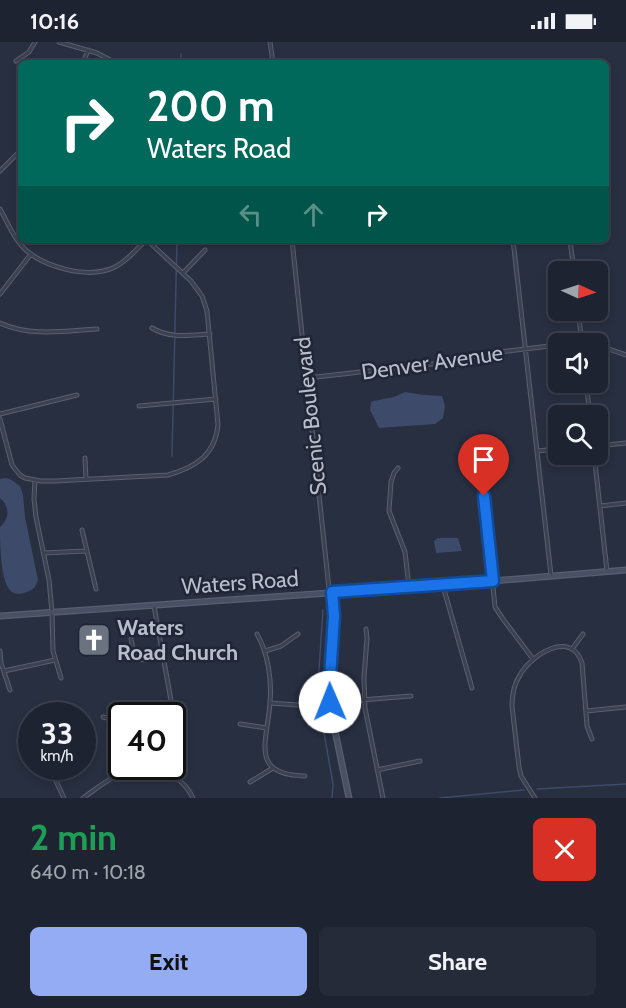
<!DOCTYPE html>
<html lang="en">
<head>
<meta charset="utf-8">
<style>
  :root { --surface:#1d2331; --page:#252b39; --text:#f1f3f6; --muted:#a0a4ab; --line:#3b404d; --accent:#94acf4 }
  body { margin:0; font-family:Cabin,sans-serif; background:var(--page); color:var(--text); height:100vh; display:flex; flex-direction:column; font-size:22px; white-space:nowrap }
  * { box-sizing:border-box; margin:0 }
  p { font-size:20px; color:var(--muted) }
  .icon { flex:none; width:33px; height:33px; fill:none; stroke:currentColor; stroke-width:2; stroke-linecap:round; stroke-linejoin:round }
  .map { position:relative; height:756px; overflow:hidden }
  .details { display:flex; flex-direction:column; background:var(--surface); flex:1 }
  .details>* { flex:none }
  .top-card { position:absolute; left:18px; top:18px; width:591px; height:183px; border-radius:9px; box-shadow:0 3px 9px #0003,0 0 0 2px var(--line); background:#00695c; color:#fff; overflow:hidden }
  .needle { width:39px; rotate:93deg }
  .fabs { position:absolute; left:548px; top:219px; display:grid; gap:12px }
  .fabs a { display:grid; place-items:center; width:60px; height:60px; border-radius:9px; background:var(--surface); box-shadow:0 3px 9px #0003,0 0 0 2px var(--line); font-size:30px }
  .speed { position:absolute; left:18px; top:660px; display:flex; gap:12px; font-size:30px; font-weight:700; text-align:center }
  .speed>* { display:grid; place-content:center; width:78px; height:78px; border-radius:50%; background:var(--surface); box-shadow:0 3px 9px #0003,0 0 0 2px var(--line); line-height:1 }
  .speed small { font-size:15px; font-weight:400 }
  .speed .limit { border:3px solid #111; border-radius:9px; background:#fff; color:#111 }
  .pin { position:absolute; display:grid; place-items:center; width:51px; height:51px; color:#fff; margin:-62px -26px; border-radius:50% 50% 50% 0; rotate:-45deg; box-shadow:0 0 6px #0007 }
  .pin .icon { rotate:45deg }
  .me { position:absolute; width:66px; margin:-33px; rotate:359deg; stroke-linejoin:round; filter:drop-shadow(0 0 4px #0008) }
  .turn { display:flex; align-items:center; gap:21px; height:126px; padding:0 30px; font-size:27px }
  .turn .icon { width:78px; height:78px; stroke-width:2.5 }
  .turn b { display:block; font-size:42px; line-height:51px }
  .lanes { display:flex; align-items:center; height:57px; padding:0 30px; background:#0003; justify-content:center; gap:30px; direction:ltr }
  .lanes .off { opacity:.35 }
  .round { display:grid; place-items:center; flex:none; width:63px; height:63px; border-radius:9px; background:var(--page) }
  .overview { display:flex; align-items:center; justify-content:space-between; height:102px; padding:0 30px }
  h1 { font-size:36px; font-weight:800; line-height:45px; color:#1e9e55 }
  .button { display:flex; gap:12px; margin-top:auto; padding:12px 30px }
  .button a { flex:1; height:69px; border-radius:9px; background:var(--accent); color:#111; font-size:24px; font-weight:800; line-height:69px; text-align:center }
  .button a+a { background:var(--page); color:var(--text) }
  .status { display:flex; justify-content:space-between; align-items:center; height:42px; padding:0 30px; background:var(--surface); direction:ltr }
  .status svg { height:16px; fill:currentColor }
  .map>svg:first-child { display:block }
  .water { fill:#3e4a69 }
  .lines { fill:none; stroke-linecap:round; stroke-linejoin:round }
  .stream { stroke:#3e4a69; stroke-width:1.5 }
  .street-casing { stroke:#595f6e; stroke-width:5 }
  .secondary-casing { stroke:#595f6e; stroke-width:7 }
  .street { stroke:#3c4151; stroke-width:3 }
  .secondary { stroke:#4a5064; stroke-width:4.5 }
  .route-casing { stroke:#114b97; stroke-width:15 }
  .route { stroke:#1a73e8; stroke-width:10 }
  .labels { text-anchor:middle; stroke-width:5; stroke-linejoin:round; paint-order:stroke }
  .street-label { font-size:22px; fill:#b8bdcb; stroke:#202636 }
  .poi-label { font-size:22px; font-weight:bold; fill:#b8bdcb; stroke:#202636; text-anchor:start }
</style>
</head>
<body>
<div class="status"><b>10:16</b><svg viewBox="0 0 49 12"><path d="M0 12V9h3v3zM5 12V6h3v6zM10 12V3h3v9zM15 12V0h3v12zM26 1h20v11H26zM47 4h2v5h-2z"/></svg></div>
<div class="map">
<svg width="626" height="756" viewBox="0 0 626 756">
  <rect width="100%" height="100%" fill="#272f41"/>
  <path class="water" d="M 405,350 L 424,353 L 442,354 L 445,364 L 443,376 L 435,382 L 379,386 L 370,368 L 371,360 L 373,359 L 394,355 Z
    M 5,436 L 10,437 L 20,444 L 23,453 L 25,475 L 38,538 C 36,544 33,549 26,550 C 22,552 17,553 12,550 C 0,542 0,499 0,485 C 10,476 10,465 0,456 L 0,437 Z
    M 438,496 L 458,496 L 462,509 L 436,511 L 434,499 Z"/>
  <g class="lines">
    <path class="stream" d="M 181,21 L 181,12
      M 172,414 L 177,198
      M 319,653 L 319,627 L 323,568
      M 320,668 L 333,742 L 332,756
      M 537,747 L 626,742
      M 440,756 L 524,748"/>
    <g class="street-casing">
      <path id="street" d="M 59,0 L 97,11 L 116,21
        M 270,0 L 273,21
        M 16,19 L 29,10 L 35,0
        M 83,21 L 88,8
        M 0,129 L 21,108
        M 0,167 C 7,179 12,193 21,203 C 40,225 88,238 115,225 C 127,219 136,208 146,198
        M 292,198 L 329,547 L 331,550
        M 513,198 L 551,533
        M 570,198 L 574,230
        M 183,231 L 205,208
        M 0,252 L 31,212
        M 578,268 L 582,302
        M 0,281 C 31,295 64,289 97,287
        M 152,286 C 170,297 190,293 210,292
        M 570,302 L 587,300 L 593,302
        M 597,303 L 626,313
        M 307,336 L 441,321 L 492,311 L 558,303
        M 586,340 L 590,374
        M 139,364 L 216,357
        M 0,372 L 77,353
        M 0,377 L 12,423 L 20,433 L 25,436 L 41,439 L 55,439 L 168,433 C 196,425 215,413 218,383 L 207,269 L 202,254 L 191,239 L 147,198
        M 597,404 L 626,401
        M 537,409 L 558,407
        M 594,412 L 607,529
        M 85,416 L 86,437
        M 398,426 L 394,431 L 391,440 L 389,469 L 405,510 L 409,545
        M 35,438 L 34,457 L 36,475 L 49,538 L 52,570 L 53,609 L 61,636
        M 484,455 L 495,565 L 503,577 L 533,617
        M 600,464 L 626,461
        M 82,488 L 96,547
        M 44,511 L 86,509
        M 443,544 L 472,646
        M 154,564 L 174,675 L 175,695 L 172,710
        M 366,587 L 367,596 L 364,636 L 365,666 L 383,756
        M 257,592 C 268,611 272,638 270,660 C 268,698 248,733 305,734
        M 131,597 C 135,622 141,619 164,615
        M 572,607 L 583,592
        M 0,609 L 1,621 L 10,648
        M 265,609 L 281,604 L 298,592
        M 4,629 L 55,618
        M 270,661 L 298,663 L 411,654
        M 586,669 L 626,665
        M 136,674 L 173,667
        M 103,675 L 111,677 L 122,676
        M 240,682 L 267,686
        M 51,724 L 54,735 L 64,756
        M 377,728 L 420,719
        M 250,740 L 273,726
        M 83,756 C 96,747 109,736 124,730 C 150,719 181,731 193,756
        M 535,756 L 521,734 L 519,725 L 512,664 C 512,653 514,642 520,633 C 531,613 571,587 582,621 L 587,684 L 592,697"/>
    </g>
    <g class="secondary-casing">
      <path id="secondary" d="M 331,550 L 334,586 L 330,636 L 330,660 L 334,684 L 349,756
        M 0,574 L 443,543 L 626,528"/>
    </g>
    <use href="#street" class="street"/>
    <use href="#secondary" class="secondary"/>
  </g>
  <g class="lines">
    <g class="route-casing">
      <path id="route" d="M 330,660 L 330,636 L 334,574 L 332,550 L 493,539 L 484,454"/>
    </g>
    <use href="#route" class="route"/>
  </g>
  <defs>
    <g id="church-square" transform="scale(1.725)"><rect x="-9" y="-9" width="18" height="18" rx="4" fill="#6b7280" stroke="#202636"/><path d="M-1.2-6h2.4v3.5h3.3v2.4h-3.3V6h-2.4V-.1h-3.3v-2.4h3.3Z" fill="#fff"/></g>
  </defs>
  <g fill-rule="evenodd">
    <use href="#church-square" x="94" y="598"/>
  </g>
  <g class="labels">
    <g class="street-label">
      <text transform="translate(432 320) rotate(-8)" y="8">Denver Avenue</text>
      <text transform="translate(310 374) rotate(-96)" y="8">Scenic Boulevard</text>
      <text transform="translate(240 540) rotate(-4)" y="8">Waters Road</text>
    </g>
    <g class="poi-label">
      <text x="117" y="593">Waters<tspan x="117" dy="25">Road Church</tspan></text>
    </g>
  </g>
</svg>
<div class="fabs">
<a><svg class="needle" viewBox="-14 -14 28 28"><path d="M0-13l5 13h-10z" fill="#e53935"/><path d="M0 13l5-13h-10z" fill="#a0a4ab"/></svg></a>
<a><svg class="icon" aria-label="sound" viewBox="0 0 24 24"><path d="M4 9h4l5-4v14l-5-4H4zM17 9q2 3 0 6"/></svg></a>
<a><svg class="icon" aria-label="search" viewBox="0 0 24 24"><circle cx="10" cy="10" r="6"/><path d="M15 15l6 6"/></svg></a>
</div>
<div class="speed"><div>33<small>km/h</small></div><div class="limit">40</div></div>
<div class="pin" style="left:484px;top:454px;background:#d93025"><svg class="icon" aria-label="arrive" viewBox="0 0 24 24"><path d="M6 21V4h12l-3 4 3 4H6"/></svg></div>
<svg class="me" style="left:330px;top:660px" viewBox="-20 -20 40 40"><circle r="19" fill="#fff"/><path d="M0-13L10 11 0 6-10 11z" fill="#1a73e8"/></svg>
<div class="top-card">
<div class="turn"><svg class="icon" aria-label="right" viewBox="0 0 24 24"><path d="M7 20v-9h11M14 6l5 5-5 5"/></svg><div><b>200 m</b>Waters Road</div></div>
<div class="lanes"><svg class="icon off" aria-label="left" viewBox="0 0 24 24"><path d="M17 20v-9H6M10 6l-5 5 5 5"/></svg><svg class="icon off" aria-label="ahead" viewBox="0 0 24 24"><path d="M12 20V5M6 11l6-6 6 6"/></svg><svg class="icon" aria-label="right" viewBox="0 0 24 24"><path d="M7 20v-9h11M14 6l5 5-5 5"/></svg></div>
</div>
</div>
<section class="details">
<div class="overview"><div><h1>2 min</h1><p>640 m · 10:18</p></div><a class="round" style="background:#d93025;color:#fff"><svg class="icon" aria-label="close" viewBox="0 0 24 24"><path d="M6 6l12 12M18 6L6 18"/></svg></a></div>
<div class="button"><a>Exit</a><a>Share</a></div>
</section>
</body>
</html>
